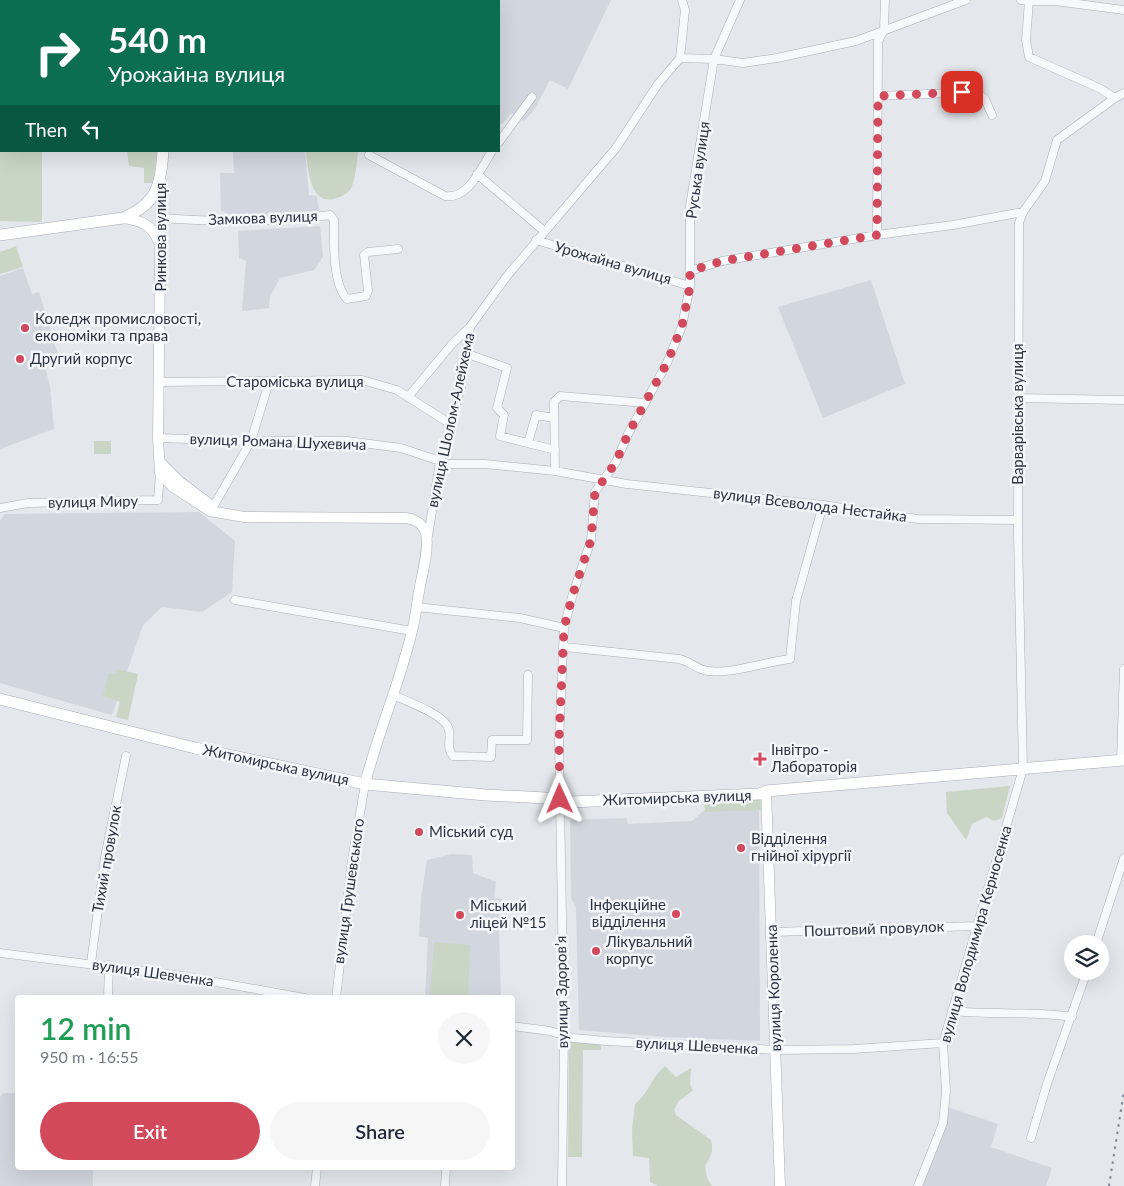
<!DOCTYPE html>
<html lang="en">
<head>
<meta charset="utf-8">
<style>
  :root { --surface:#fff; --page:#f6f6f7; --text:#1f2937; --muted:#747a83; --accent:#d1495b }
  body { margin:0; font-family:Lato,sans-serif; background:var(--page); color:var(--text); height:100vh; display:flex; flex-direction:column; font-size:19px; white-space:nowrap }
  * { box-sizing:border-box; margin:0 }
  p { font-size:16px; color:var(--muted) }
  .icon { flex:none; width:28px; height:28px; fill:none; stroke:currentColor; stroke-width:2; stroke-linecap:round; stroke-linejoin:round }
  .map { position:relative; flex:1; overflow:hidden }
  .drawer { position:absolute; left:15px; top:995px; width:500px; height:175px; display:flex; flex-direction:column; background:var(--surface); border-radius:5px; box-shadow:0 5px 20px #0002 }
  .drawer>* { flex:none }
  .top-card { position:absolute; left:0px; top:0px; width:500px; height:152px; box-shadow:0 5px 20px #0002; background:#0b6e4f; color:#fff; overflow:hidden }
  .fabs { position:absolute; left:1064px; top:935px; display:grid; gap:10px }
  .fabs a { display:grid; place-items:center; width:45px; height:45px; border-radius:50%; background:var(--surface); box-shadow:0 5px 20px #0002; font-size:25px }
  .pin { position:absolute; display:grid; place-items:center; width:42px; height:42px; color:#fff; margin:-21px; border-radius:10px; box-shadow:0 2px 8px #0006 }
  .me { position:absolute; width:55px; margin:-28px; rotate:359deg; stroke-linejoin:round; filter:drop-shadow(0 0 4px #0008) }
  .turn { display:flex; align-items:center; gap:18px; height:105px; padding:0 25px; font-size:22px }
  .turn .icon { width:65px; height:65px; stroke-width:2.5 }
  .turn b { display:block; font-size:35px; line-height:42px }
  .then { display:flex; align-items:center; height:48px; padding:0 25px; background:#0003; gap:10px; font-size:19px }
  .round { display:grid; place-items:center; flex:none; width:52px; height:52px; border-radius:26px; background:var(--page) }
  .head { display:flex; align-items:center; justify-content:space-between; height:85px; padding:0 25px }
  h1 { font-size:30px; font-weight:600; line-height:38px; color:#1e9e55 }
  .primary-button { display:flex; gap:10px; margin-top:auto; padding:10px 25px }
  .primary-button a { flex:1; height:58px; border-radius:30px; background:var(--accent); color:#fff; font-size:20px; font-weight:600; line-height:58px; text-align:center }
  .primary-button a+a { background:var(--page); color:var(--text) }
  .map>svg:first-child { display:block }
  .built { fill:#d2d6de }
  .green { fill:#c9d6c5 }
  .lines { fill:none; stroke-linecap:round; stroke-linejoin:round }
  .minor-casing { stroke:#a9aeb7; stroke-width:9 }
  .secondary-casing { stroke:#a9aeb7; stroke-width:11 }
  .primary-casing { stroke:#a3abb8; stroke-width:12 }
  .minor { stroke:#f7f8fa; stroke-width:8 }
  .secondary { stroke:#fff; stroke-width:10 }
  .primary { stroke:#fff; stroke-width:11 }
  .rail { stroke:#7d8696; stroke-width:2; stroke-dasharray:2.5 5; stroke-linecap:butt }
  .route { stroke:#d1495b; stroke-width:9; stroke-dasharray:0 16.2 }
  .poi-dot { fill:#d1495b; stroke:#f4f6f9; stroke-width:2 }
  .labels { text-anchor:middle; stroke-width:5; stroke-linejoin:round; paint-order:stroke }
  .street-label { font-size:15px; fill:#2b3445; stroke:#f4f6f9 }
  .poi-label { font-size:15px; fill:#2b3445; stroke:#f4f6f9; text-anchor:start }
</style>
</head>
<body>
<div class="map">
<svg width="1124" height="1186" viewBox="0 0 1124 1186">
  <rect width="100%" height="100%" fill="#e4e7ec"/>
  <path class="built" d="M 456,0 L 611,0 L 568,89 L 550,80 L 534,110 L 524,121 L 511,113 L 502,124 L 499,123 L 499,1 L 453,1 Z
    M 233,151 L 305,151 L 309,195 L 317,196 L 319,211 L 237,217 L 221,211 L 220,173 L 234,173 Z
    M 320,226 L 323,257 L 314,270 L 280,278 L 270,297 L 269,308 L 242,311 L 246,261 L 239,258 L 238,231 Z
    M 23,268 L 32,294 L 39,292 L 60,361 L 45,367 L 50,386 L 54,429 L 0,449 L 0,276 Z
    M 871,280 L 905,384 L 823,418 L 778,307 Z
    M 199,512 L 235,541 L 232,592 L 202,612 L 162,607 L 143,625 L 112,715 L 0,683 L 0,520 L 5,514 Z
    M 759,804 L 760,1041 L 664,1037 L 579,1030 L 576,908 L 571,898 L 570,820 L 626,818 L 628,824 L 692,821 L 707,808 Z
    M 452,854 L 472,855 L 473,873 L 496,882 L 494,898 L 502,899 L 499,932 L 501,997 L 425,997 L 428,938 L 419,936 L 421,898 L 427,860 Z
    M 3,1093 L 17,1093 L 18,1168 L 93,1168 L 93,1186 L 0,1186 L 0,1097 Z
    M 947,1107 L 998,1124 L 991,1147 L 1052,1168 L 1046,1186 L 916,1186 Z"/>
  <path class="green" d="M 0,0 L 159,0 L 159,1 L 1,1 L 1,122 Z
    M 0,144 L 1,151 L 42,151 L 42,222 L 0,221 Z
    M 127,151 L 157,151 L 153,183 L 144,183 L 144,168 L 129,166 Z
    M 306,151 L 358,151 C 357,162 356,175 352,186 C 350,192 343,196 337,198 C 310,208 308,169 306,151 Z
    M 16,246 L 23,267 L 0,274 L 0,252 Z
    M 94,441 L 111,441 L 111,454 L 94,454 Z
    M 116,669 L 138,674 L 128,720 L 116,717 L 120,702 L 103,696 L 109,673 L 115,674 Z
    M 1010,786 L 1002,818 L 994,821 L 986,817 L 972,824 L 966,840 L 947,813 L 946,792 Z
    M 761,797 L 762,810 L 705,812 L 704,800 Z
    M 434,942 L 470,945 L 468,997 L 430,997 Z
    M 569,1041 L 601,1044 L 601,1050 L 583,1050 L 582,1157 L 568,1157 Z
    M 665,1066 L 676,1077 L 691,1068 L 690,1084 L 693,1090 L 678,1102 L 674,1110 L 676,1115 L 711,1140 C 714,1150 711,1157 705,1166 L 707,1178 L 712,1186 L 658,1186 L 650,1182 L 649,1158 L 633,1156 L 632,1130 L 635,1104 C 651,1090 650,1079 665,1066 Z"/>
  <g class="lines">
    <g class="minor-casing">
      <path id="minor" d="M 1021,0 L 1029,1 L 1026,40 L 1029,57 L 1099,88 L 1115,98 L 1124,93
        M 1029,1 L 1055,1 L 1124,10
        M 680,58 L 714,59 L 743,63 L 777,58 L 856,41 L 966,0
        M 878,96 L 976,92 L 985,99 L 992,115
        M 499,142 L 532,97
        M 369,155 L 445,196 C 468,200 481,168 492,151
        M 477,174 L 544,231
        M 161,218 C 217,222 274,223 330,215 L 334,220 C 334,241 332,283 347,299 L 366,296 L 368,291 L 364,255 L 368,252 L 398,249
        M 877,235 L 878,41 L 884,30 L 885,0
        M 536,240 L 690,286
        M 690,271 L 722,261 L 877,235 L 953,225 L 1023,212
        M 465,353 L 507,368 L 497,408 L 504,415 L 500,436 L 555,450
        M 159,382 L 362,380 L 397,390 L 449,423
        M 408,397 L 452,344 L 469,328
        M 1019,398 L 1124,400
        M 158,438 L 251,441 L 347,441 L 401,448 L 449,464 L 485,464 L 555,471 L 627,484 L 823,505 L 918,519 L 1018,520
        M 528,443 L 536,415 L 554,418
        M 555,471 L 554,402 L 560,396 L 645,403
        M 213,507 L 251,441 L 269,382
        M 0,508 L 28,503 L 158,500 L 160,473
        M 428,536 L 440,462 L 462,383 L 470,327 L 507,276 L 616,148 L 658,84 L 680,58 L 685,10 L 682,0
        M 235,600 L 412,631
        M 416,607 L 520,618 L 564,628
        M 565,647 L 679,659 C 690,661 697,670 708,671 C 734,674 764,662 790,659 L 796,601 L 823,505
        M 393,695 C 406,701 447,715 449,730 C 451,741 446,747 453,756 L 491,757 L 492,740 L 527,740 L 528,675
        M 1121,760 L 1124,669
        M 772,932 L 977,926
        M 1096,944 L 1124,858
        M 0,953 L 182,976 L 305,998
        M 91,963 L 105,857 L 126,756
        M 108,998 L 109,965
        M 336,998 L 352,861 L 365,784
        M 952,1011 C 992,1015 1032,1011 1072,1017
        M 512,1026 L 550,1031 L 573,1038 L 606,1041 L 777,1050 L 854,1049 L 943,1043
        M 1031,1138 L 1047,1084 L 1087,971
        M 315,1186 L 317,1168
        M 445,1186 L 446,1168
        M 562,1186 L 564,1035 L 559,741 L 564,628 L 572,597 L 591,540 L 595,492 L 616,462 L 628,434 L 667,363 L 682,326 L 690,286 L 690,206 L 714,59 L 740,0
        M 918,1186 L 943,1123 L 946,1091 L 943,1043 L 1023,769 L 1018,535 L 1019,223 L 1023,212 L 1045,181 L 1057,140 L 1115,98"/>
    </g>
    <g class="secondary-casing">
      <path id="secondary" d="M 161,181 L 158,438 L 160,473 L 173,487 L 210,511 L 244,517 L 406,518 C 415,519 423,524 426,533 C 429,549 423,571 420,586 C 417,601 416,617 412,631 C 400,683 378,732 365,784
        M 123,218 C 141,220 152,225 159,242
        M 160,462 L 179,481 L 212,506
        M 766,791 L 780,1186"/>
    </g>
    <g class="primary-casing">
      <path id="primary" d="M 163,0 L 163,1
        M 0,235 L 123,218 C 157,204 161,185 163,151
        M 0,699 L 195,748 L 365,784 L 486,795 L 565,799 L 570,802 L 760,794 L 766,791 L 1124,760"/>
    </g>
    <use href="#minor" class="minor"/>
    <use href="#secondary" class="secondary"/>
    <use href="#primary" class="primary"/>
    <path class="rail" d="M 1109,1186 L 1124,1091"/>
  </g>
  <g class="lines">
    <path class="route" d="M 560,799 L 559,741 L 564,628 L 572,597 L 591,540 L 595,492 L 616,462 L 628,434 L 667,363 L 682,326 L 690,286 L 690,271 L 722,261 L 877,235 L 878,96 L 962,92"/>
  </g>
  <g class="poi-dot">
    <circle cx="25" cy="328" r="5"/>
    <circle cx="20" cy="359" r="5"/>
    <path d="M757.5 751.5h5v5h5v5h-5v5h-5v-5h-5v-5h5z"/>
    <circle cx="419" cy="832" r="5"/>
    <circle cx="741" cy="848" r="5"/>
    <circle cx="676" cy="914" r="5"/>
    <circle cx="460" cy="915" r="5"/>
    <circle cx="596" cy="951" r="5"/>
  </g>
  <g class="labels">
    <g class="street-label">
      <text transform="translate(698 170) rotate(-82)" y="5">Руська вулиця</text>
      <text transform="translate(263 218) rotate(-2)" y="5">Замкова вулиця</text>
      <text transform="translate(161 237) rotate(-90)" y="5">Ринкова вулиця</text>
      <text transform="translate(613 263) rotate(16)" y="5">Урожайна вулиця</text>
      <text x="295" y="387">Староміська вулиця</text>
      <text transform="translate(1018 414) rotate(-90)" y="5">Варварівська вулиця</text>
      <text transform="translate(451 420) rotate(-78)" y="5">вулиця Шолом-Алейхема</text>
      <text transform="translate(278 442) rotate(2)" y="5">вулиця Романа Шухевича</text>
      <text transform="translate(93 502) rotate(-1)" y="5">вулиця Миру</text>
      <text transform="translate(810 505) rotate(7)" y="5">вулиця Всеволода Нестайка</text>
      <text transform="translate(276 765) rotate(12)" y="5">Житомирська вулиця</text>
      <text transform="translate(677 798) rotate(-2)" y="5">Житомирська вулиця</text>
      <text transform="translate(107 859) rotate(-80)" y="5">Тихий провулок</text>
      <text transform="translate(349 891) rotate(-82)" y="5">вулиця Грушевського</text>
      <text transform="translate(874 929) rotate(-2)" y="5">Поштовий провулок</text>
      <text transform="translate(976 934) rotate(-74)" y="5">вулиця Володимира Керносенка</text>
      <text transform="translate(153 973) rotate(8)" y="5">вулиця Шевченка</text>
      <text transform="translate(774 988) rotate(-92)" y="5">вулиця Короленка</text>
      <text transform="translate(562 992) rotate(-91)" y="5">вулиця Здоровʼя</text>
      <text transform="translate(697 1046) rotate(3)" y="5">вулиця Шевченка</text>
    </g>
    <g class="poi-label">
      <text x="35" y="324">Коледж промисловості,<tspan x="35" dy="17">економіки та права</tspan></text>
      <text x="30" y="364">Другий корпус</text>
      <text x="771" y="755">Інвітро -<tspan x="771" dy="17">Лабораторія</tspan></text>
      <text x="429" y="837">Міський суд</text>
      <text x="751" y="844">Відділення<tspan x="751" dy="17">гнійної хірургії</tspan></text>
      <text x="666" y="910" text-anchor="end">Інфекційне<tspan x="666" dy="17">відділення</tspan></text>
      <text x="470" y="911">Міський<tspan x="470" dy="17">ліцей №15</tspan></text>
      <text x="606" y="947">Лікувальний<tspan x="606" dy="17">корпус</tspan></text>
    </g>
  </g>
</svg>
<div class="fabs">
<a><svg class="icon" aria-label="layers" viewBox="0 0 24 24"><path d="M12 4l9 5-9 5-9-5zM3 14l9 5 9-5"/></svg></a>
</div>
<div class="pin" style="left:962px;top:92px;background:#d93025"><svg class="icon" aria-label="arrive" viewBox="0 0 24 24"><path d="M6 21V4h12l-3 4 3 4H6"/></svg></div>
<svg class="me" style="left:560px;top:799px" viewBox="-20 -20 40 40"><path d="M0-17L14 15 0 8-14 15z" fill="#d1495b" stroke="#fff" stroke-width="4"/></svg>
<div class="top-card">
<div class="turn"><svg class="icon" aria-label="right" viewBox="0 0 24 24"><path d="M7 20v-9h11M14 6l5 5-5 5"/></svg><div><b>540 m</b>Урожайна вулиця</div></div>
<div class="then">Then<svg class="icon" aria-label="left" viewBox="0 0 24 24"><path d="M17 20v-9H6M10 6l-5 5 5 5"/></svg></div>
</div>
<section class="drawer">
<div class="head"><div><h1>12 min</h1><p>950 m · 16:55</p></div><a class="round"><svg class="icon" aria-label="close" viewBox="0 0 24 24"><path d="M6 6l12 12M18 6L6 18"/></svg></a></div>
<div class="primary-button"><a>Exit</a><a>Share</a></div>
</section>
</div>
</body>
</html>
